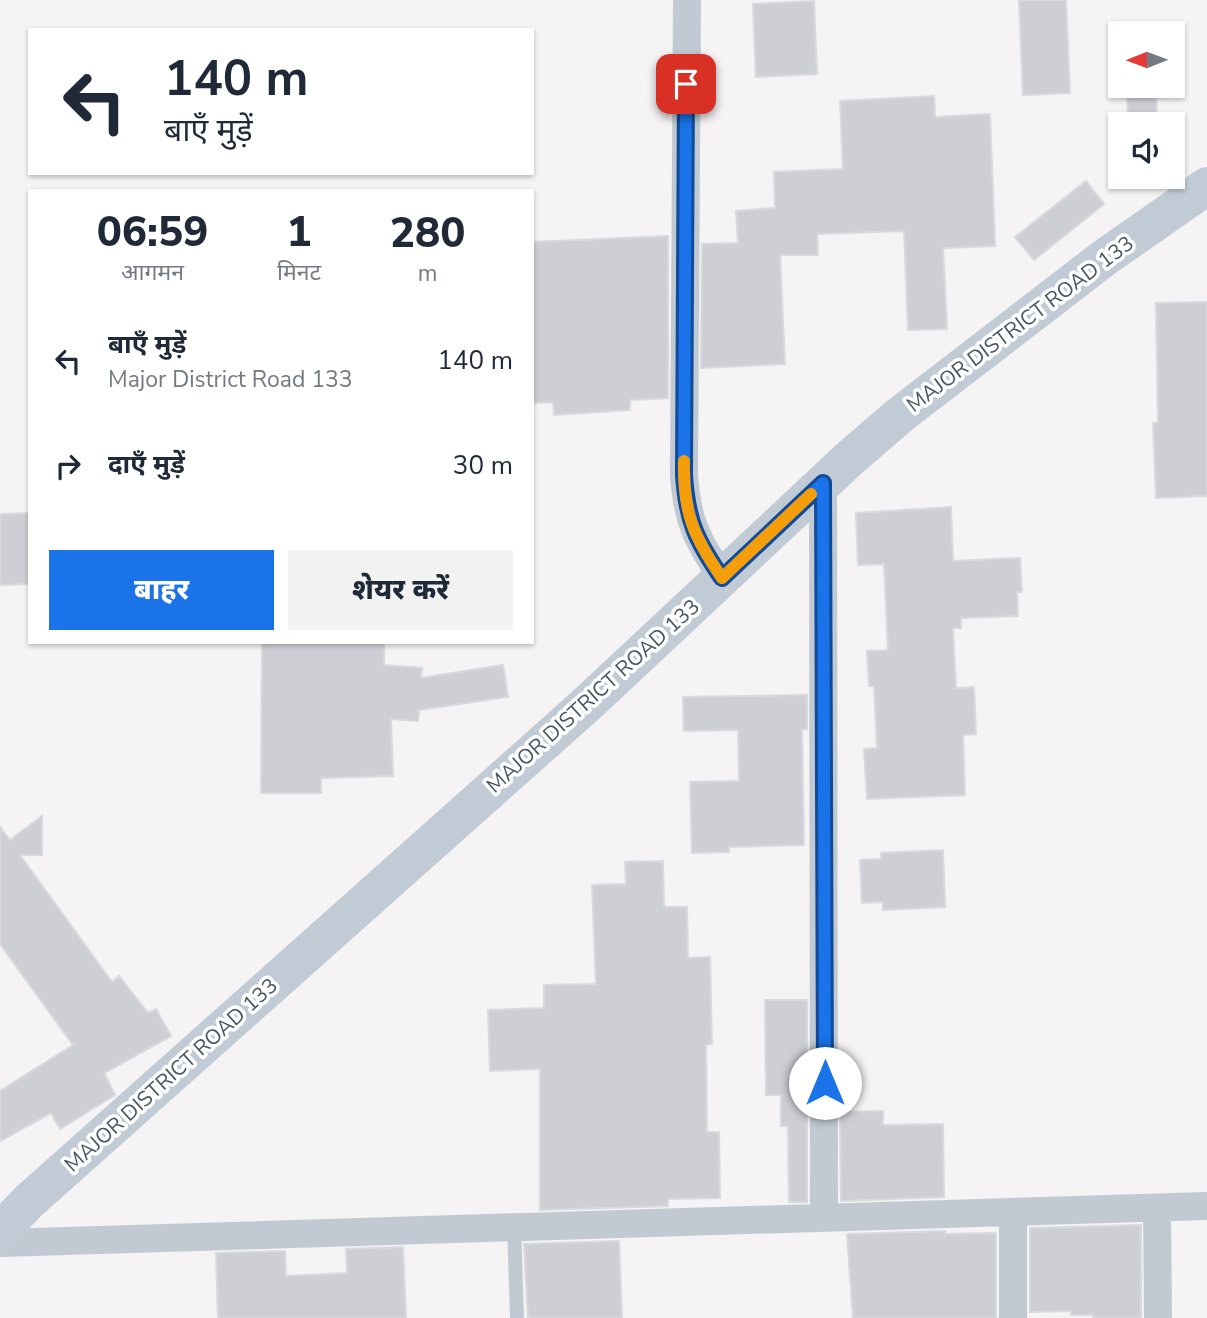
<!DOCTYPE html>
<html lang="hi">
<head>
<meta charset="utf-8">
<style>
  :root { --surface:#fff; --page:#f2f2f3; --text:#1f2937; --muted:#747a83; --accent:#1a73e8 }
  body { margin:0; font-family:"Nunito Sans","Noto Sans Devanagari",sans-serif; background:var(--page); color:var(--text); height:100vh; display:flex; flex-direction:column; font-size:26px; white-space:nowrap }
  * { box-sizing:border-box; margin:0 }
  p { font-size:23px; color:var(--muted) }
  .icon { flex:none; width:38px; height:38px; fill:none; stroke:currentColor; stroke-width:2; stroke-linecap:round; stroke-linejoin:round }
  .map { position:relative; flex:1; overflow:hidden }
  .sheet { position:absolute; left:28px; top:189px; width:506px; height:455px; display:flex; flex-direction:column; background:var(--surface); border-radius:0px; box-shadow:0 2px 5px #0004 }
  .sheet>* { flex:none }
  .banner { position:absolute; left:28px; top:28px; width:506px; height:147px; border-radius:0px; box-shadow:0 2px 5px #0004; background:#fff; color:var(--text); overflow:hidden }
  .needle { width:46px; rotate:269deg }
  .tools { position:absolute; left:1108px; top:21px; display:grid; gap:14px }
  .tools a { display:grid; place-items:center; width:77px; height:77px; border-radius:0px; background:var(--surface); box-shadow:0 2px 5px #0004; font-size:35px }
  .pin { position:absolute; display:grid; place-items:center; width:60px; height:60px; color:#fff; margin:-30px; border-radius:14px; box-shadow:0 4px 10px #0006 }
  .me { position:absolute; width:77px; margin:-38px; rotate:0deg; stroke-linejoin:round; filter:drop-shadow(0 0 5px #0008) }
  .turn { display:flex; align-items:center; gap:24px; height:147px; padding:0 21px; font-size:32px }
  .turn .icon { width:91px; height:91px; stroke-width:2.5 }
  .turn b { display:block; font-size:49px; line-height:60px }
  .eta { display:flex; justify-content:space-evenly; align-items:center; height:119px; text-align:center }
  .eta b { font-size:42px; font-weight:800; line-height:49px }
  .cta { display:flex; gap:14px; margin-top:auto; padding:14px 21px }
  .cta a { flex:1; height:80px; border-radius:0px; background:var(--accent); color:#fff; font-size:28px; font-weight:800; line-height:80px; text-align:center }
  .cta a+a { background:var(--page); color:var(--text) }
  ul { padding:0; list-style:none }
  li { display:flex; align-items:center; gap:21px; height:105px; padding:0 21px }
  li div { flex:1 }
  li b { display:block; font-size:26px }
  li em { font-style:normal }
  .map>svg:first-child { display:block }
  .building { fill:#cdcfd5; stroke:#d7d9de; stroke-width:2 }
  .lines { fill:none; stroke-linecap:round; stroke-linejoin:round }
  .service { stroke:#c1cad2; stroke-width:14 }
  .minor { stroke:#c1cad2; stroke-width:28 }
  .secondary { stroke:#c1cbd6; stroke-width:38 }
  .route-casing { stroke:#114b97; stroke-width:18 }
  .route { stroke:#1a73e8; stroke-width:12 }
  .slow { stroke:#f59e0b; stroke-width:12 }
  .labels { text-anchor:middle; stroke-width:7; stroke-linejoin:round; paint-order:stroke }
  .street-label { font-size:21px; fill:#4a5661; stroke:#fff }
</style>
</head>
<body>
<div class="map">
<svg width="1207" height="1318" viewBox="0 0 1207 1318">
  <rect width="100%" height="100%" fill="#f5f3f3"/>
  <path class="building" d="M 1019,0 L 1066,0 L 1070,93 L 1023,95 Z
    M 814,1 L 817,74 L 756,77 L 753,4 Z
    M 1127,86 L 1156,86 L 1157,124 L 1128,124 Z
    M 934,96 L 935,117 L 990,114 L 995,246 L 943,248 L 947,329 L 908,330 L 904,231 L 817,234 L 818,255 L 780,255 L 785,364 L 701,368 L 702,244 L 738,243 L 736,211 L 775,208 L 774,172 L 843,169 L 840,101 Z
    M 1086,181 L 1104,204 L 1034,260 L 1015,237 Z
    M 668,236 L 668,398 L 630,400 L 630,410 L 554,415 L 553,402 L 532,403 L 532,242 Z
    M 1207,302 L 1207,496 L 1156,498 L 1153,423 L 1158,423 L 1156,303 Z
    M 951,507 L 953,561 L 1020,558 L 1022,592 L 1017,592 L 1018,616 L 961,618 L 961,628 L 953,628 L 956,688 L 974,687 L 976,734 L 963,735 L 965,795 L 867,799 L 864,749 L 877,748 L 874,686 L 869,686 L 867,651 L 888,650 L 884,564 L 858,565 L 856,513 Z
    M 30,513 L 30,584 L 0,585 L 0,514 Z
    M 262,642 L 384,642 L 384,665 L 422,668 L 421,678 L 503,665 L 508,697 L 419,710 L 418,721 L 391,719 L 393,776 L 321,778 L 321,793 L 261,793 Z
    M 807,695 L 807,729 L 802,729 L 804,845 L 729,847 L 729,852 L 692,853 L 690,782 L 739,781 L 738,730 L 684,731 L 683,697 Z
    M 42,816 L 42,855 L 20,855 L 112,982 L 119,976 L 148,1013 L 156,1009 L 171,1036 L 104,1073 L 115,1095 L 60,1129 L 51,1113 L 0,1141 L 0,1091 L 73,1045 L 0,944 L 0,827 L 10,840 Z
    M 943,850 L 945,907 L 883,910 L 883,902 L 862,903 L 860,860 L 881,859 L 881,853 Z
    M 663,861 L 664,907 L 687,907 L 688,958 L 710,957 L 712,1044 L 706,1045 L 707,1132 L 719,1132 L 720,1198 L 668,1199 L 668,1206 L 540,1210 L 540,1069 L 490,1071 L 488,1010 L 544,1008 L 544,985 L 596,984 L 592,885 L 626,884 L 625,862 Z
    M 765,1000 L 807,1000 L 807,1202 L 789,1202 L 788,1126 L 781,1126 L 781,1095 L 766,1095 Z
    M 883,1111 L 883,1125 L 943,1124 L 944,1197 L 841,1201 L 840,1112 Z
    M 1141,1225 L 1141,1318 L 1093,1318 L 1093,1315 L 1071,1315 L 1071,1311 L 1030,1312 L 1030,1228 Z
    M 945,1231 L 945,1234 L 996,1233 L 996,1318 L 853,1318 L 847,1234 Z
    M 619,1241 L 622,1318 L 528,1318 L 524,1244 Z
    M 403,1247 L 406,1318 L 218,1318 L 216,1253 L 285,1251 L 286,1276 L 347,1273 L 346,1249 Z"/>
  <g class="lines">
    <path class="service" d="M 514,1226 L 517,1318"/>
    <path class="minor" d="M 687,0 L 684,475 C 687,521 697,540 722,577
      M 823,483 L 824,1217
      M 1157,1208 L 1158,1318
      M 1013,1212 L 1013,1318
      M 0,1243 L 1207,1206"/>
    <path class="secondary" d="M 0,1231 L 28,1202 L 587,704 L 849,459 L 900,415 L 1104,258 L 1207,186"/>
  </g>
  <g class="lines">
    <g class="route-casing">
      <path id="route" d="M 686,84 L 684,475 C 687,521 696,540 722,578 L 823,483 L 825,1083"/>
    </g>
    <use href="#route" class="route"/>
    <path class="slow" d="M 684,461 C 683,512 693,536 722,578 L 811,494"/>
  </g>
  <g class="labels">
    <g class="street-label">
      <text transform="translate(1020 324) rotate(-37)" y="7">MAJOR DISTRICT ROAD 133</text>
      <text transform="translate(593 696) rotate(-42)" y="7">MAJOR DISTRICT ROAD 133</text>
      <text transform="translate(171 1075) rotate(-42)" y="7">MAJOR DISTRICT ROAD 133</text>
    </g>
  </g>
</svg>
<div class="tools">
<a><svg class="needle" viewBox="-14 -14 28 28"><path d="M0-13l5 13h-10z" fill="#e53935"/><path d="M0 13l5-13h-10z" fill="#747a83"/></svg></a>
<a><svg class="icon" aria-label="sound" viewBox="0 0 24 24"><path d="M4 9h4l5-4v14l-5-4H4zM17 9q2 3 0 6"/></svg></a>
</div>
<div class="pin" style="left:686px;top:84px;background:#d93025"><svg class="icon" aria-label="arrive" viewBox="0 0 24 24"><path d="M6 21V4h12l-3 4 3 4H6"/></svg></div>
<svg class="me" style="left:825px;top:1083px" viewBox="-20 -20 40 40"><circle r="19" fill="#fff"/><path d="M0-13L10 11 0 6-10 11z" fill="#1a73e8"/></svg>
<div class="banner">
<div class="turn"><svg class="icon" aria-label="left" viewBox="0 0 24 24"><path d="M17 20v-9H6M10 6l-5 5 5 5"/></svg><div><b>140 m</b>बाएँ मुड़ें</div></div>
</div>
<section class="sheet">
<div class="eta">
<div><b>06:59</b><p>आगमन</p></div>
<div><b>1</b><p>मिनट</p></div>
<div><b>280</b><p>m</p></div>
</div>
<ul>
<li><svg class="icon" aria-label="left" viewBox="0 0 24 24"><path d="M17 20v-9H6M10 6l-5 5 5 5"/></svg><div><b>बाएँ मुड़ें</b><p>Major District Road 133</p></div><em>140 m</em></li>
<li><svg class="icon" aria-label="right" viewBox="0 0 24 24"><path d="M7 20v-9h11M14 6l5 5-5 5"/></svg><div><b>दाएँ मुड़ें</b></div><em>30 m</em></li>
</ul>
<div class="cta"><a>बाहर</a><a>शेयर करें</a></div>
</section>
</div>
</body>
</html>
